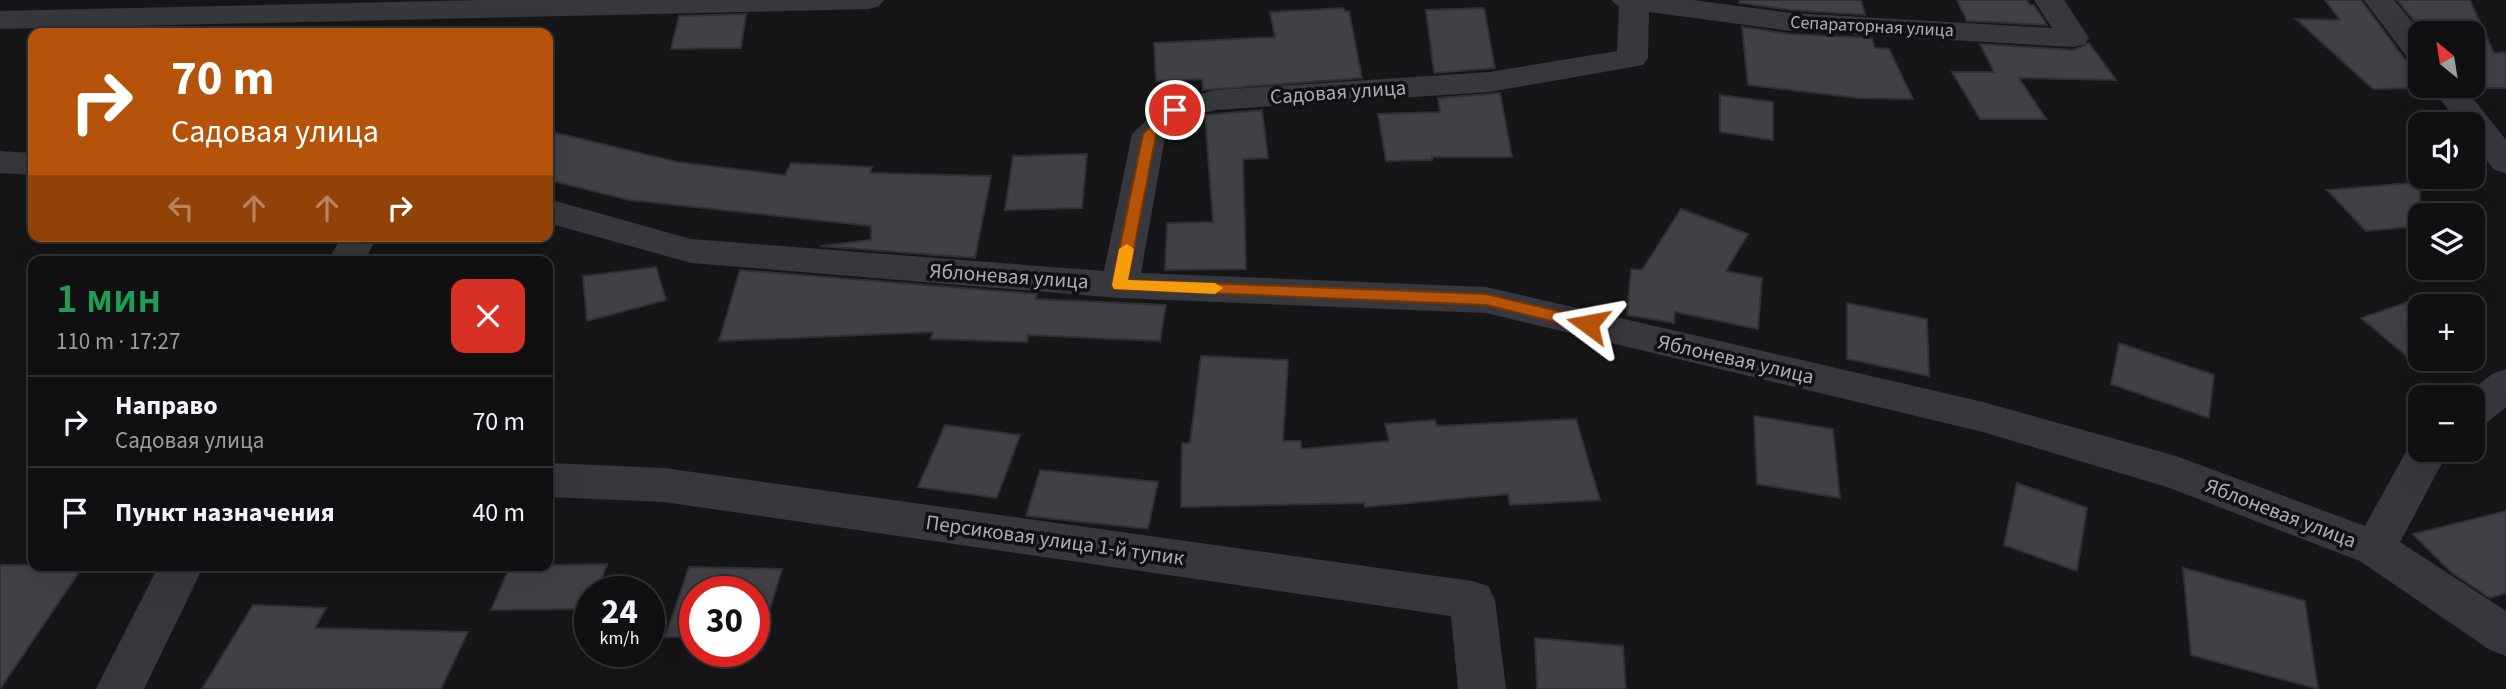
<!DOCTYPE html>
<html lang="ru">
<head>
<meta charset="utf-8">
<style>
  :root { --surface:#101012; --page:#1e1e20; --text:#f1f3f6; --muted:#9c9d9f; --line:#303032 }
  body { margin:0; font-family:"Source Sans 3",sans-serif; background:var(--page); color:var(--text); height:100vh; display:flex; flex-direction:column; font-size:26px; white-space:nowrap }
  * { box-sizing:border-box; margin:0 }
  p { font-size:23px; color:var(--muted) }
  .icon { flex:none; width:38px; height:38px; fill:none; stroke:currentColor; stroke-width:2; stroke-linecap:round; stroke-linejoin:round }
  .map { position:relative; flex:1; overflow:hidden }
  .details { position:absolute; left:28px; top:256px; width:525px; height:315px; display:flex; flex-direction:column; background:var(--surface); border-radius:14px; box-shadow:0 7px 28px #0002,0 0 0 2px var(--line) }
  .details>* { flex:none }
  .banner { position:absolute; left:28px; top:28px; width:525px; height:214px; border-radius:14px; box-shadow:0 7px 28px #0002,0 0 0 2px var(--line); background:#b45309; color:#fff; overflow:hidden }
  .needle { width:46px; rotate:330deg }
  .tools { position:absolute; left:2408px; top:21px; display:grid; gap:14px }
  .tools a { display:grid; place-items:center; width:77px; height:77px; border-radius:14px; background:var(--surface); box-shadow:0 7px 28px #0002,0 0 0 2px var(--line); font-size:35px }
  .speed { position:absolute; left:574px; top:576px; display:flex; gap:14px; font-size:35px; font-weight:700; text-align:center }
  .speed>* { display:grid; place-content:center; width:91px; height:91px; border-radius:50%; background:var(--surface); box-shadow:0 7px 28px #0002,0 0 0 2px var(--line); line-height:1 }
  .speed small { font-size:18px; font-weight:400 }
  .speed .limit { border:10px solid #d22; background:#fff; color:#111 }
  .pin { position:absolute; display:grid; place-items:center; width:60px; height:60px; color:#fff; margin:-30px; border:4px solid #fff; border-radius:50%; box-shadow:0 2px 7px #0007 }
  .me { position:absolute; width:77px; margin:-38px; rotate:283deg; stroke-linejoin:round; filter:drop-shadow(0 0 5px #0008) }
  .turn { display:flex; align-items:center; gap:24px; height:147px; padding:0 28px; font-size:32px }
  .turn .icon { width:91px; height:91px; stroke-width:2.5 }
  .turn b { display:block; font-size:49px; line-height:60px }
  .lanes { display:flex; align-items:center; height:66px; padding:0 28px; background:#0003; justify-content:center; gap:35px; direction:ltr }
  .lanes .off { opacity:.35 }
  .round { display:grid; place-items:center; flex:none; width:74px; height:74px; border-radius:14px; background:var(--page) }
  .overview { display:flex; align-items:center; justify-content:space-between; height:119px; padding:0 28px }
  h1 { font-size:42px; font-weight:600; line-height:52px; color:#1e9e55 }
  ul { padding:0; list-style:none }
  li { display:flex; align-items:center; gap:21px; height:91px; padding:0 28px; border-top:2px solid var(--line) }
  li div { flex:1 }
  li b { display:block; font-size:26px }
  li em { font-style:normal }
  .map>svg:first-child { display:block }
  .building { fill:#404145; stroke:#303034; stroke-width:2 }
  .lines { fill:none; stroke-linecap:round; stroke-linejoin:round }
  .street { fill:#37383d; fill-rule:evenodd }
  .route { fill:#b45309; stroke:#753606; stroke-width:2 }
  .slow { fill:#f59e0b }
  .labels { text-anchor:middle; stroke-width:7; stroke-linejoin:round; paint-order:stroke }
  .far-street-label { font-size:18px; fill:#a8adb8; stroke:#111113 }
  .street-label { font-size:21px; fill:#a8adb8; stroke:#111113 }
</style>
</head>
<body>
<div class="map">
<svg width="2506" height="689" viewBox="0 0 2506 689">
  <rect width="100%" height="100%" fill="#161618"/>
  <path class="building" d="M 1739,0 L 1861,0 L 1865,15 L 1791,10 L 1739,3 Z
    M 1957,0 L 2027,0 L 2030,5 L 2034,5 L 2047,25 L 1967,21 Z
    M 2325,0 L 2361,0 L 2407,62 L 2420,64 L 2420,86 L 2427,86 L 2429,88 L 2373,89 L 2296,19 L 2340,20 Z
    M 2397,0 L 2470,0 L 2494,53 L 2506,52 L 2506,88 L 2468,88 L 2466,86 L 2473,86 L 2473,33 L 2424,33 Z
    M 1344,8 L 1345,11 L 1349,11 L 1362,78 L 1203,90 L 1202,79 L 1156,81 L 1154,43 L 1275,37 L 1270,12 Z
    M 1484,8 L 1495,68 L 1434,73 L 1426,10 Z
    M 746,14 L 741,48 L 671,49 L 679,16 Z
    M 1742,27 L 1791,34 L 1872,38 L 1875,48 L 1889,49 L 1913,99 L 1858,98 L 1748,85 Z
    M 2089,43 L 2116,80 L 2019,78 L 2046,119 L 1980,119 L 1952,72 L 1994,72 L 1980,44 L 2074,50 Z
    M 1500,93 L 1512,157 L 1432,157 L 1432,160 L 1386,161 L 1378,114 L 1440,112 L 1438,98 Z
    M 1720,95 L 1773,102 L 1773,140 L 1720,132 Z
    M 1262,110 L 1268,158 L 1243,159 L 1246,269 L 1165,270 L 1167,223 L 1213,222 L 1205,115 Z
    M 548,131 L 678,162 L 785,175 L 791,163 L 872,167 L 870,173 L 991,176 L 975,258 L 820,246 L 871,240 L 871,226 L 629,200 L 548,180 Z
    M 1087,154 L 1082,208 L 1005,210 L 1013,156 Z
    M 2420,182 L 2420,226 L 2366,231 L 2327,190 Z
    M 1681,209 L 1748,234 L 1726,271 L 1762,278 L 1758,329 L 1675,312 L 1674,323 L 1627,315 L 1631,269 L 1642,270 Z
    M 656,267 L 666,300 L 587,321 L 583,276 Z
    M 740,270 L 1037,294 L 1036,299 L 1166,305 L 1160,341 L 1028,335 L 1027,342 L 931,339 L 933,332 L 719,341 Z
    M 2422,297 L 2435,306 L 2420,306 L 2420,359 L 2426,359 L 2415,363 L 2361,318 Z
    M 1847,303 L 1927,319 L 1929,376 L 1847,359 Z
    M 2119,343 L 2214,375 L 2209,418 L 2111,384 Z
    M 1201,356 L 1288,360 L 1283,441 L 1301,441 L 1301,449 L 1389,441 L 1385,424 L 1435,420 L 1437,426 L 1576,419 L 1600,500 L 1510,505 L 1508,494 L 1365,507 L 1364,503 L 1181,507 L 1182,443 L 1190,443 Z
    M 1754,416 L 1833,429 L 1840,498 L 1757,484 Z
    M 945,425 L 1020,435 L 997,498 L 918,487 Z
    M 1040,470 L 1158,482 L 1148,529 L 1026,516 Z
    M 2017,483 L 2087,508 L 2077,571 L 2004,545 Z
    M 2506,511 L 2506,593 L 2490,598 L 2451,572 L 2413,534 Z
    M 607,564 L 597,592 L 590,592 L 590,609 L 491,610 L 510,566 Z
    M 0,565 L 84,565 L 0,689 Z
    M 689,567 L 782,569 L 761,638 L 754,638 L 754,592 L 695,592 L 695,637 L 665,637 Z
    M 2183,568 L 2305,601 L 2318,689 L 2191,655 Z
    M 253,605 L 326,608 L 315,628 L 468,632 L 441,689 L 202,689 Z
    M 1535,638 L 1623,646 L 1626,689 L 1537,689 Z"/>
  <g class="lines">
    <path class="street" d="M 480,0 L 884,0 L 879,6 L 869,9 L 0,29 L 0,11 Z
      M 1611,0 L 1693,0 L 1791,13 L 2052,28 L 2034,0 L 2064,0 L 2089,38 L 2085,44 L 2074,47 L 1791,31 L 1649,12 L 1648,58 L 1643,65 L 1632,67 L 1489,92 L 1216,110 L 1186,117 L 1165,137 L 1141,273 L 1486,287 L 1983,402 L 2176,456 L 2365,526 L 2413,439 L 2420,436 L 2420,450 L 2449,450 L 2400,542 L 2506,611 L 2506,656 L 2490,650 L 2360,561 L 2167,487 L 1983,432 L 1486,313 L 1120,298 L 691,263 L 548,223 L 548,199 L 691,239 L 1104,271 L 1132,134 L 1164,103 L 1216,90 L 1489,72 L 1617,51 L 1619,7 Z
      M 2364,0 L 2394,0 L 2421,33 L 2420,62 L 2409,60 Z
      M 2430,86 L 2463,86 L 2506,140 L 2506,173 L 2494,170 L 2473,142 L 2473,124 L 2459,124 Z
      M 0,151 L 33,153 L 33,175 L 0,173 Z
      M 342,236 L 378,236 L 364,261 L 328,261 Z
      M 2506,369 L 2506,407 L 2487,423 L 2473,427 L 2473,397 L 2463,397 L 2492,374 Z
      M 548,463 L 664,468 L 1472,581 L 1488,586 L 1495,600 L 1506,689 L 1458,689 L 1451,616 L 664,502 L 548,497 Z
      M 159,565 L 204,565 L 144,689 L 96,689 Z"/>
  </g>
  <path class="route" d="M 1175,106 L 1182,110 L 1156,135 L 1128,280 L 1486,294 L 1588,318 L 1596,324 L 1588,330 L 1486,305 L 1114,289 L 1112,285 L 1143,134 L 1170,107 Z"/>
  <path class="slow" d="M 1127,244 L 1134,249 L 1128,280 L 1215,283 L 1223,288 L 1215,294 L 1114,289 L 1112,285 L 1119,249 Z"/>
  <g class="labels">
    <g class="far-street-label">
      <text transform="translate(1872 26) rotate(3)" y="6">Сепараторная улица</text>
    </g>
    <g class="street-label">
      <text transform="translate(1338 92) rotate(-4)" y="7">Садовая улица</text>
      <text transform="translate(1009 276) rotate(4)" y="7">Яблоневая улица</text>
      <text transform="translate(1736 359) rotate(13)" y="7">Яблоневая улица</text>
      <text transform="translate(2281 513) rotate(21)" y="7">Яблоневая улица</text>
      <text transform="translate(1055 540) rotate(8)" y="7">Персиковая улица 1-й тупик</text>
    </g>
  </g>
</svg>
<div class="tools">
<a><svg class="needle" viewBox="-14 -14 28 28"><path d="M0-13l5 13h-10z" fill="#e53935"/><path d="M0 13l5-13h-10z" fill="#9c9d9f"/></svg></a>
<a><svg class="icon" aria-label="sound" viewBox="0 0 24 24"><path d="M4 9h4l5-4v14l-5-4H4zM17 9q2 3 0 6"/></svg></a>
<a><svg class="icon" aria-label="layers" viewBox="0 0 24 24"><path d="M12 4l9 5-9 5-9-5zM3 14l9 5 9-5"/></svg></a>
<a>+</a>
<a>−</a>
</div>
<div class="speed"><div>24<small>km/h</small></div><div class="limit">30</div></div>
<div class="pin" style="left:1175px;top:110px;background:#d93025"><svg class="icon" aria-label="arrive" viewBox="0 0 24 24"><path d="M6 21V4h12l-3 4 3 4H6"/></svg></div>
<svg class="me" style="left:1588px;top:324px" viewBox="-20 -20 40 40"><path d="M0-17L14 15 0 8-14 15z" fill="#b45309" stroke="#fff" stroke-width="4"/></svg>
<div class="banner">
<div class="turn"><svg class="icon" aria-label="right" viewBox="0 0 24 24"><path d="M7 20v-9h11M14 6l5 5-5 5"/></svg><div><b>70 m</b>Садовая улица</div></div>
<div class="lanes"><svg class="icon off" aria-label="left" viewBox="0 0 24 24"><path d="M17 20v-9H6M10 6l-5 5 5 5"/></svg><svg class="icon off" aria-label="ahead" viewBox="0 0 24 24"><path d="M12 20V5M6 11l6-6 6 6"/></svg><svg class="icon off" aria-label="ahead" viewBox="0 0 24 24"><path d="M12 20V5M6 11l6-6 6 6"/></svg><svg class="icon" aria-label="right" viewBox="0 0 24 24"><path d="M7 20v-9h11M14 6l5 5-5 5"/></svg></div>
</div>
<section class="details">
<div class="overview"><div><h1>1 мин</h1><p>110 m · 17:27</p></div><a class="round" style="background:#d93025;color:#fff"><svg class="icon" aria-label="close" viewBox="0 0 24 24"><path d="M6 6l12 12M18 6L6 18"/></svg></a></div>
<ul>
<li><svg class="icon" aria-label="right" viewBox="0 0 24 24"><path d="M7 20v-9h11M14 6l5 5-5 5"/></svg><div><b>Направо</b><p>Садовая улица</p></div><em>70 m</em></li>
<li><svg class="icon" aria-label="arrive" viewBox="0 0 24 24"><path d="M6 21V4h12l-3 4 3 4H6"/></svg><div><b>Пункт назначения</b></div><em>40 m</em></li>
</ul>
</section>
</div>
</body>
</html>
